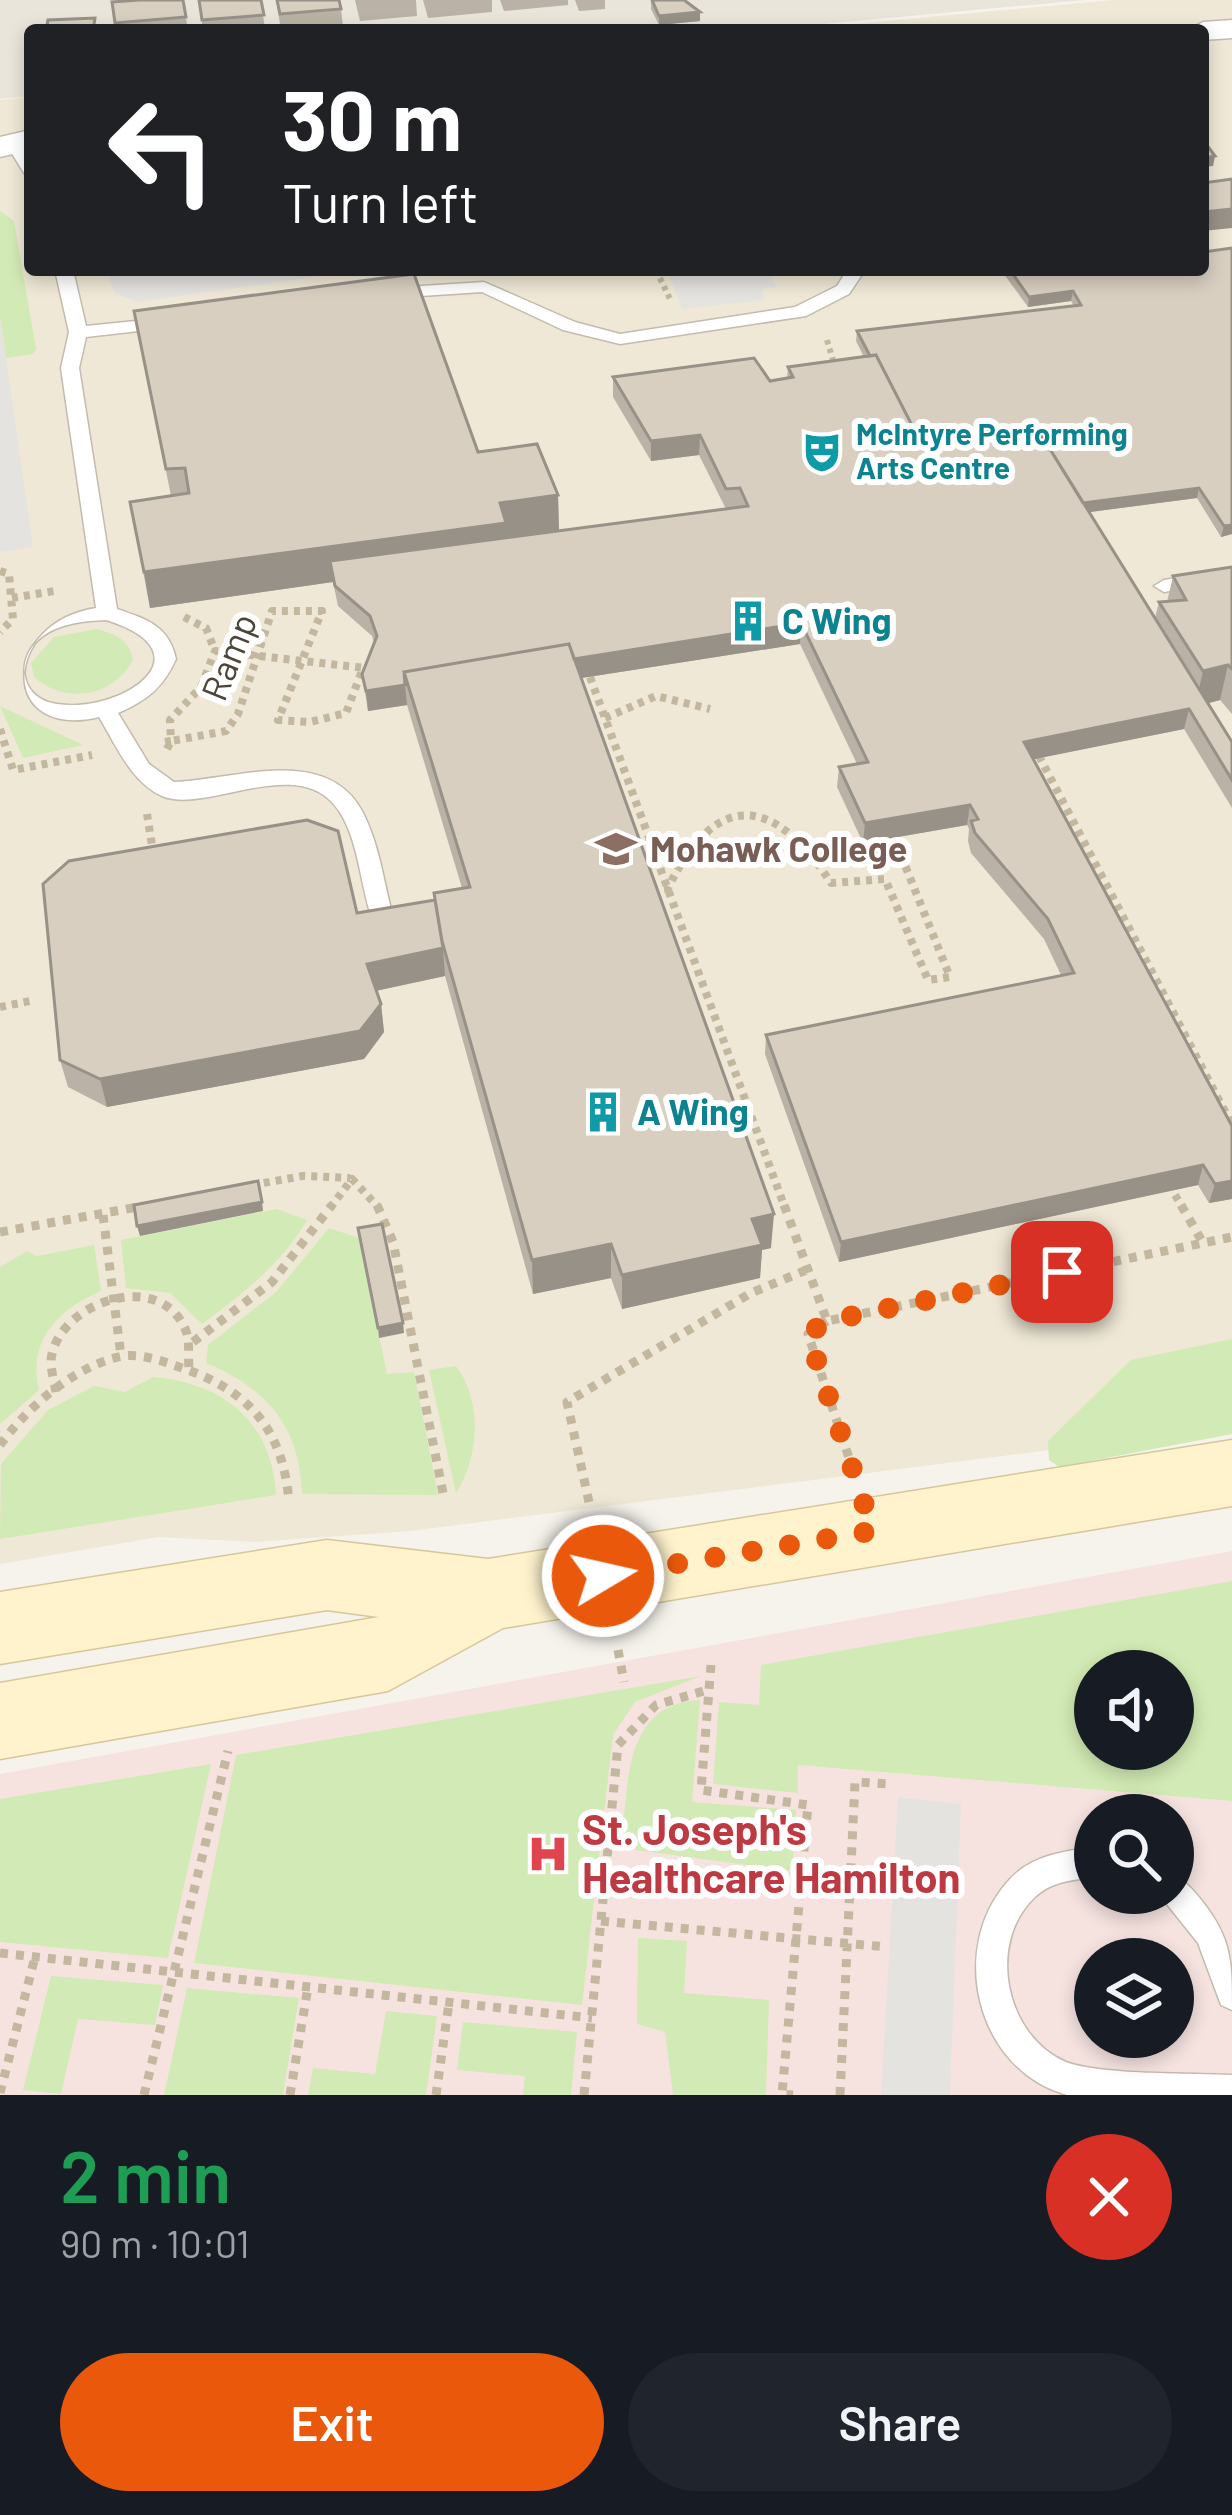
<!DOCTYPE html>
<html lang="en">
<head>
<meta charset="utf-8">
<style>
  :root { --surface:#171b24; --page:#20242c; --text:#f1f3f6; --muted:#9ea1a6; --accent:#ea580c }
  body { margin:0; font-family:Barlow,sans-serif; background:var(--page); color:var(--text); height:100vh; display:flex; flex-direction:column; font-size:45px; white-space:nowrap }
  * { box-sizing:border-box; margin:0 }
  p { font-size:39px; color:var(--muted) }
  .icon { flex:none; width:66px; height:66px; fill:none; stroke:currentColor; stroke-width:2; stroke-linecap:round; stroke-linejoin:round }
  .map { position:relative; height:2095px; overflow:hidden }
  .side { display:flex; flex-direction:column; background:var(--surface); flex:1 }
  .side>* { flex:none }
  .top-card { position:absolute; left:24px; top:24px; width:1185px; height:252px; border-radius:12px; box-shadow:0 6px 18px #0003; background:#202124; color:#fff; overflow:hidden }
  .controls { position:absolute; left:1074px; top:1650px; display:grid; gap:24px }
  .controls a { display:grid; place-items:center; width:120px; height:120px; border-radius:50%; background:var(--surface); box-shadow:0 6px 18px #0003; font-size:60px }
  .pin { position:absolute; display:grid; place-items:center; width:102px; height:102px; color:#fff; margin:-51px; border-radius:24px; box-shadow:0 6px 18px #0006 }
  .me { position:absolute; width:132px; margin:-66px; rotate:81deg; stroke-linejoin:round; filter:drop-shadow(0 0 9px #0008) }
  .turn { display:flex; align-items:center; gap:42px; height:252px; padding:0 60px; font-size:54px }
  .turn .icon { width:156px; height:156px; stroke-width:2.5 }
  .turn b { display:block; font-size:84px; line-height:102px }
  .round { display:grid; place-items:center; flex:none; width:126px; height:126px; border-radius:63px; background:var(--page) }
  .headline { display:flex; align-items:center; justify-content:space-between; height:204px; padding:0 60px }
  h1 { font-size:72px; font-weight:600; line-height:90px; color:#1e9e55 }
  .cta { display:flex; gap:24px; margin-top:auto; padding:24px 60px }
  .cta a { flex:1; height:138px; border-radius:72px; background:var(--accent); color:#fff; font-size:48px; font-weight:600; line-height:138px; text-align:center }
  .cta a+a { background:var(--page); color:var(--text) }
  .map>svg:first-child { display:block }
  .residential { fill:#eae5da }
  .education { fill:#efe8d6 }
  .medical { fill:#f6e3e0; fill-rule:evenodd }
  .green { fill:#d2eab5; fill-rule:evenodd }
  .parking { fill:#e5e3e0 }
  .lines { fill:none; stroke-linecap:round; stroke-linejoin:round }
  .service-casing { stroke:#c2bbae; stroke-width:3 }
  .minor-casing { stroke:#c2bbae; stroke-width:3 }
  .secondary-casing { stroke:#d6c79b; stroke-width:3 }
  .path-far2 { stroke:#c4b79f; stroke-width:6; stroke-dasharray:4.5 4.5; stroke-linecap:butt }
  .path-far1 { stroke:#c4b79f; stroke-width:8; stroke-dasharray:6 6; stroke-linecap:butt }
  .path { stroke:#c4b79f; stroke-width:9; stroke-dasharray:8 8; stroke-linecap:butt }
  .service { fill:#fff; fill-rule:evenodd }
  .minor { fill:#fff; fill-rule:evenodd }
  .secondary { fill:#fff3cd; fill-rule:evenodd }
  .wall { fill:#bab2a6 }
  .shaded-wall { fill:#979187 }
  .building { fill:#d8cfc1; stroke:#979187; stroke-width:3 }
  .route { stroke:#ea580c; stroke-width:21; stroke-dasharray:0 37.8 }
  .labels { text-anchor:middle; stroke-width:12; stroke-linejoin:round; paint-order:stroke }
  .far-culture-label { font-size:30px; font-weight:bold; fill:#0d838f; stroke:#fff; text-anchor:start }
  .culture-label { font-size:36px; font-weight:bold; fill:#0d838f; stroke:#fff; text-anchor:start }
  .street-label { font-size:36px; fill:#4b4439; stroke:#fff }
  .education-label { font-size:36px; font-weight:bold; fill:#785e54; stroke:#fff; text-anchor:start }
  .near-health-label { font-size:42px; font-weight:bold; fill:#be3a42; stroke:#fff; text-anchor:start }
</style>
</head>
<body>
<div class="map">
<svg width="1232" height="2095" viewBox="0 0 1232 2095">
  <rect width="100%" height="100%" fill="#f6f3ec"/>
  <path class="residential" d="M 0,0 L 1085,0 L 756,30 L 30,30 L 30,96 L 0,99 Z"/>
  <path class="education" d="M 1114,0 L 1232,0 L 1232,1427 L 410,1531 L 254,1542 L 159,1537 L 0,1564 L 0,100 L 30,97 L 30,270 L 1203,270 L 1203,30 L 788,30 Z"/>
  <path class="medical" d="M 1232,1551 L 1232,2095 L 0,2095 L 0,1774 ZM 1095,1671 L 1173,1671 L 1173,1749 L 1095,1749 ZM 1095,1815 L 1173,1815 L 1173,1893 L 1095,1893 ZM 1095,1959 L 1173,1959 L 1173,2037 L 1095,2037 Z"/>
  <path class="green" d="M 0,211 L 14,221 L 36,349 L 33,354 L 6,358 L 0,316 Z
    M 97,629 C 117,635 128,639 133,659 C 115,697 65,705 34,677 L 31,663 L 54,637 Z
    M 0,706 L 83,745 L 23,758 Z
    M 277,1209 L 307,1220 C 282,1263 242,1295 202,1324 L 170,1293 L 126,1288 L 121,1240 Z
    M 329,1228 L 359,1238 L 387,1374 L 414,1372 L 438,1495 L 302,1494 C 300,1427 267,1388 206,1363 L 208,1345 L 276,1292 Z
    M 94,1245 L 101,1291 C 58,1309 27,1341 39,1390 L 0,1424 L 0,1267 L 27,1251 L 37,1256 Z
    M 1232,1339 L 1232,1434 L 1059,1467 L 1049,1460 L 1048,1441 L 1131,1360 Z
    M 456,1366 C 483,1402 479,1457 456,1493 L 429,1370 Z
    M 153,1377 C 224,1383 272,1422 276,1495 L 0,1539 L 1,1464 L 48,1410 L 94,1386 L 125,1392 Z
    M 1232,1581 L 1232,1801 L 798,1765 L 798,1793 L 713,1784 L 719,1702 L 759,1705 L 761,1665 ZM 1095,1671 L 1173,1671 L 1173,1749 L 1095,1749 Z
    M 701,1676 L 635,1702 L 613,1735 L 582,2005 L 194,1963 L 236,1755 Z
    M 700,1700 L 692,1802 L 796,1810 L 792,1871 L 621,1848 C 629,1787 621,1704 700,1700 Z
    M 211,1764 L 168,1958 L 0,1942 L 0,1799 Z
    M 638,1938 L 687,1941 L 684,1993 L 769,2000 L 766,2095 L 673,2095 L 665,2032 L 637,2024 Z
    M 51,1976 L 163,1985 L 155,2025 L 78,2019 L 61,2094 L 23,2090 Z
    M 187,1988 L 299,1998 L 283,2095 L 164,2095 Z
    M 386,2011 L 437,2016 L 426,2095 L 308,2095 L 313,2068 L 375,2074 Z
    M 463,2022 L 577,2032 L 571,2095 L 523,2095 L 525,2076 L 457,2070 Z"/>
  <path class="parking" d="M 106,270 L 339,270 L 340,273 L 139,302 L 115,294 Z
    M 667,270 L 767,270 L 777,287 L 762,289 L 765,300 L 682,309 Z
    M 0,316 L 33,547 L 0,552 Z
    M 898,1797 L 961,1804 L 950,2095 L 881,2095 Z"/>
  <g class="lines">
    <g class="service-casing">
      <path id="service" d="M 8,141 L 22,144 L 30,157 L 30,175 L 24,173 L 6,144 Z
        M 55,270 L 73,270 L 86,326 L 165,318 L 174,323 L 165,328 L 86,337 L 79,368 L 117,609 C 147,619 169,626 176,659 C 163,688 146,701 118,713 L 149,764 L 174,782 C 233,780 326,744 362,811 C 378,841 383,877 391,909 L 388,915 L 380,917 L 369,909 C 360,878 357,838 339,811 C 300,751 207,815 162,796 C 131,782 116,745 99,717 C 0,741 0,623 96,608 L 61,368 L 69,332 ZM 106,620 C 212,653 121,714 57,704 C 19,699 14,657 43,636 C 61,623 85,621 106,620 Z
        M 847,270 L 865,270 L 849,294 L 806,316 L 620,344 L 563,330 L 482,292 L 390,298 L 381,293 L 390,288 L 484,282 L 575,322 L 620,334 L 795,307 L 837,286 Z
        M 1232,569 L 1232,581 L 1164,592 L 1154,586 L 1164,580 Z
        M 1095,1847 L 1095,1877 C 1073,1880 1052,1881 1035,1897 C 986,1943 1005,2036 1066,2062 C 1099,2075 1192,2073 1232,2075 L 1232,2095 L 1067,2095 C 976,2070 946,1946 1011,1878 C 1033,1855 1065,1851 1095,1847 Z
        M 1173,1876 C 1186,1881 1193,1890 1202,1901 C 1232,1939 1232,1962 1232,2010 L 1221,2005 L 1198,1943 L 1158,1893 L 1173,1893 Z"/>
    </g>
    <g class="minor-casing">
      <path id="minor" d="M 1232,20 L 1232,38 L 1203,40 L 1203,30 L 1188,30 L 1203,22 Z
        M 30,130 L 30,150 L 0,157 L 0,137 Z"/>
    </g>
    <g class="secondary-casing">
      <path id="secondary" d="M 1232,1440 L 1232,1506 L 503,1628 L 388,1691 L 0,1759 L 0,1683 L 379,1617 L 327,1610 L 0,1664 L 0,1592 L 327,1540 L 488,1559 Z"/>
    </g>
    <path class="path-far2" d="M 656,270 L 671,301
      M 827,340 L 835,367"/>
    <path class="path-far1" d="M 0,571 L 9,574 L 13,619 L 0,632
      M 12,598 L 54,591
      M 184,617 L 206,628 L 215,651
      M 590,677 L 785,1208
      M 605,718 L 656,696 L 710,709
      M 0,729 L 13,770 L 92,755
      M 165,742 L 171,741 L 170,720 L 201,687 L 215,651 L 365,668
      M 167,749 L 171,741 L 226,731 L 238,714 L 272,611 L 322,611 L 278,720 L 310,722 L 346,713 L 363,668
      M 1039,756 L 1232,1125
      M 147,814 L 153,852
      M 652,890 L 668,888 C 716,789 774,795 831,883 L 885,879 L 928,980 L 950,977 L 898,848 L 820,862
      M 0,1007 L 30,1001
      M 252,1185 L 303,1176 L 350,1178
      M 1175,1195 L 1183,1208
      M 132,1208 L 143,1206
      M 330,1208 L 352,1179 L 379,1208"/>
    <path class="path" d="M 377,1205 L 393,1242 L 444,1498
      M 784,1205 L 827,1321 L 1232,1237
      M 1181,1205 L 1203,1243
      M 103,1215 L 121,1356
      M 0,1232 L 143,1206
      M 827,1321 L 808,1334 L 855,1476
      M 193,1342 L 272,1282 L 332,1205
      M 56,1392 C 54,1380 49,1365 52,1354 C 64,1300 162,1269 186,1331 C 190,1341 188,1358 189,1369
      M 0,1445 C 28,1407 71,1369 118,1357 C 139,1352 162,1361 182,1368 C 250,1391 283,1430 289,1502
      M 589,1502 L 567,1402 L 751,1293 L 809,1269
      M 618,1650 L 624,1682
      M 711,1665 L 701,1790 L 808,1805 L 782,2094 L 793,2095
      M 601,1921 L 887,1947
      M 0,1953 L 592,2018
      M 0,2093 L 35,1957
      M 144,2095 L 228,1751
      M 290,2095 L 308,1987
      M 436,2095 L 449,2003
      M 584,2095 L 618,1745 L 656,1705 L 707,1690
      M 840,2095 L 855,1782 L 890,1784"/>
    <use href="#service" class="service"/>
    <use href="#minor" class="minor"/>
    <use href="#secondary" class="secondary"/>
  </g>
  <path class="wall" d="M 183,0 L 188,30 L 116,30 L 112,2 Z
    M 199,0 L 261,0 L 265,30 L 203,30 Z
    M 276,0 L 341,9 L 343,27 L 281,30 Z
    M 355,0 L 416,0 L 417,16 L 360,21 Z
    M 423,0 L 492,0 L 492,12 L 428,18 Z
    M 500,0 L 568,0 L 568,5 L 504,11 Z
    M 575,0 L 605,0 L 605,9 L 579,11 Z
    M 651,0 L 700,12 L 700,21 L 659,25 L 651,9 Z
    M 1232,248 L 1232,534 L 1221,537 L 1197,498 L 1089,512 L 1155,618 L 1159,602 L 1167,602 L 1173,576 L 1232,567 L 1232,714 L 1220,700 L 1208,703 L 1232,742 L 1232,808 L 1184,729 L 1033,759 L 1232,1126 L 1232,1199 L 1209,1203 L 1198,1185 L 839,1262 L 765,1054 L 766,1035 L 1061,975 L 1044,939 L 971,853 L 968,841 L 969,829 L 967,825 L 863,843 L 837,787 L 839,767 L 857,764 L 800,644 L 581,678 L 771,1248 L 762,1250 L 760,1278 L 622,1309 L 611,1278 L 533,1294 L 445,976 L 376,991 L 381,1004 L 384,1032 L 364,1059 L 107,1107 L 68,1087 L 60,1060 L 357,913 L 435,900 L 462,888 L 407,705 L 368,711 L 362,674 L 374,642 L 372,636 L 338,606 L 333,582 L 150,608 L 130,502 L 171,496 L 134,311 L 478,452 L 558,495 L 559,531 L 726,509 L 699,455 L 651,461 L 613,397 L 613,377 L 770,381 L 787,378 L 788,367 L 864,357 L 856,341 L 857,331 L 1074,306 L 1071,301 L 1028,307 L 1001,270 L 1203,270 Z"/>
  <path class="shaded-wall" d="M 700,12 L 700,21 L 659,25 L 659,16 Z
    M 1215,156 L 1213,166 L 1203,167 L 1203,158 Z
    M 1232,209 L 1232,228 L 1203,231 L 1203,212 Z
    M 1073,291 L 1071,301 L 1028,307 L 1029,297 Z
    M 700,435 L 699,455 L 651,461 L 651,441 Z
    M 1199,488 L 1197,498 L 1075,514 L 1077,503 Z
    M 558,495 L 559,531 L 330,561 L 333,582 L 150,608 L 144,572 L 500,503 Z
    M 1232,525 L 1232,534 L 1221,537 L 1224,526 Z
    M 801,623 L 800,644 L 414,704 L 408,685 Z
    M 1228,665 L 1220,700 L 1195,707 L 1203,671 Z
    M 405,685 L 407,705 L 368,711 L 366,691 Z
    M 1189,709 L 1184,729 L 1020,762 L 1024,742 Z
    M 970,805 L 967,825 L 863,843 L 865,823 Z
    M 443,948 L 445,976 L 370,992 L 367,964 Z
    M 381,1004 L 384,1032 L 364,1059 L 107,1107 L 100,1079 Z
    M 1203,1165 L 1198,1185 L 839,1262 L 841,1242 Z
    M 1232,1181 L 1232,1199 L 1209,1203 L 1215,1184 Z
    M 262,1202 L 263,1211 L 140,1236 L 137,1226 Z
    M 774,1214 L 771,1248 L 762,1250 L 760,1278 L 622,1309 L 622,1275 L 752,1219 Z
    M 611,1244 L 611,1278 L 533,1294 L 532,1260 Z
    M 403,1323 L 404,1333 L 379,1338 L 378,1328 Z"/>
  <path class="building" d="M 139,0 L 183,0 L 186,17 L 115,23 L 112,2 Z
    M 199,0 L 261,0 L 264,15 L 202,20 Z
    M 277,0 L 339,0 L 341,9 L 280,14 Z
    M 652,0 L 684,0 L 700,12 L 659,16 Z
    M 95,18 L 93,30 L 46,30 L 48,20 Z
    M 1203,140 L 1215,156 L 1203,158 Z
    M 1232,179 L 1232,209 L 1203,212 L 1203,183 Z
    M 1232,248 L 1232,525 L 1224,526 L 1199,488 L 1083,503 L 1035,425 L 921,443 L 876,355 L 870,356 L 857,331 L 1081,305 L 1073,291 L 1029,297 L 1010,270 L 1203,270 L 1203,252 Z
    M 414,274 L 478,452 L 537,444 L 558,495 L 500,503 L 506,523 L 144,572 L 130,502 L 189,493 L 185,468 L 166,469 L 134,311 Z
    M 876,355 L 921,443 L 1035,425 L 1232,742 L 1232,780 L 1189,709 L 1024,742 L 1232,1126 L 1232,1181 L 1215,1184 L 1203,1165 L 841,1242 L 766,1035 L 1074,973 L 1048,919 L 975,833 L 971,821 L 978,819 L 970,805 L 865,823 L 839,767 L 868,762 L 801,623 L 574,659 L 569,644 L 404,672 L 405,685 L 366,691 L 362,674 L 377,636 L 370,616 L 335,586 L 330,561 L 748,506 L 740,488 L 726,489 L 700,435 L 651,441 L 613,377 L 754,358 L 770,381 L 793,377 L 788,367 Z
    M 1232,567 L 1232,669 L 1228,665 L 1203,671 L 1159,602 L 1186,600 L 1173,576 Z
    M 569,644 L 774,1214 L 752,1219 L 762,1245 L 622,1275 L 611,1244 L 532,1260 L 442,941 L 434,893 L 470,887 L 404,672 Z
    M 307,820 L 338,831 L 357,913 L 435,900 L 443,948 L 367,964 L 381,1004 L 360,1031 L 100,1079 L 60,1060 L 43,884 L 69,861 Z
    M 258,1181 L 262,1202 L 137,1226 L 134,1205 Z
    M 382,1224 L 403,1323 L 378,1328 L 358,1228 Z"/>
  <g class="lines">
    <path class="route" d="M 603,1576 L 873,1531 L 808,1334 L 827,1321 L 1062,1272"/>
  </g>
  <defs>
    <g id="theatre-bare" transform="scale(3.24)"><path d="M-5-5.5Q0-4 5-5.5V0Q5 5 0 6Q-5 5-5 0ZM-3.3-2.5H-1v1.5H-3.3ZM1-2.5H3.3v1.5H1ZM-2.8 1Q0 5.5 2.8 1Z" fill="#0f9aa8" stroke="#fff" stroke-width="2.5" paint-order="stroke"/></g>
    <g id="building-bare" transform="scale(3.24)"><path d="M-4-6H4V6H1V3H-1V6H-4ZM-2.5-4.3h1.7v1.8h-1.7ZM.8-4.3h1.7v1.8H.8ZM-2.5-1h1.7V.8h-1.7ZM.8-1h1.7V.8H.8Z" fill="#0f9aa8" stroke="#fff" stroke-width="2.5" paint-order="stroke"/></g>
    <g id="university-bare" transform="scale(3.24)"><path d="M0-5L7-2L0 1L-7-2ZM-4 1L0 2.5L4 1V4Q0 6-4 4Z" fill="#8d6e63" stroke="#fff" stroke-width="2.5" paint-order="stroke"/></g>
    <g id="hospital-bare" transform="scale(3.24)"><path d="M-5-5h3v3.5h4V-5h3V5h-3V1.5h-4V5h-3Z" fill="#e0444e" stroke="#fff" stroke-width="2.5" paint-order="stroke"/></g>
  </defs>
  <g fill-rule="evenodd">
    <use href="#theatre-bare" x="822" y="452"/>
    <use href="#building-bare" x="748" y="621"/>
    <use href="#university-bare" x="616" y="849"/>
    <use href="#building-bare" x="603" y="1112"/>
    <use href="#hospital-bare" x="548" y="1854"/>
  </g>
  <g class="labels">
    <g class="far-culture-label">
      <text x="856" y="445">McIntyre Performing<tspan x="856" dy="34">Arts Centre</tspan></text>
    </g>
    <g class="culture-label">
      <text x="782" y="634">C Wing</text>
      <text x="637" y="1125">A Wing</text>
    </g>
    <g class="street-label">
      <text transform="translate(229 657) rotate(-68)" y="13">Ramp</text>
    </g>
    <g class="education-label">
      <text x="650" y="862">Mohawk College</text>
    </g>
    <g class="near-health-label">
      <text x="582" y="1845">St. Joseph's<tspan x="582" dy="48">Healthcare Hamilton</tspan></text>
    </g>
  </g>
</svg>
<div class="controls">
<a><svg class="icon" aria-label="sound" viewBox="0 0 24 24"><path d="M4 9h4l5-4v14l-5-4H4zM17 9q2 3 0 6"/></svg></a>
<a><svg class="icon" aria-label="search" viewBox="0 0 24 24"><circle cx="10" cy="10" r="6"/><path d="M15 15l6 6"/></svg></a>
<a><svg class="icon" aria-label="layers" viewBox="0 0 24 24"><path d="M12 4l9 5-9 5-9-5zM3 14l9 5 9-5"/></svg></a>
</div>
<div class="pin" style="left:1062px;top:1272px;background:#d93025"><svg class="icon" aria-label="arrive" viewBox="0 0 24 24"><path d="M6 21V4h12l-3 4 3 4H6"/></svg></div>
<svg class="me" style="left:603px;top:1576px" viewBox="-20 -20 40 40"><circle r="17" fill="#ea580c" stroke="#fff" stroke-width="3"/><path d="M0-11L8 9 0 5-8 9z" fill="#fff"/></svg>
<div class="top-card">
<div class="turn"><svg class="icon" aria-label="left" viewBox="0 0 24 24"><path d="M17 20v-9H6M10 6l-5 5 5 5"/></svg><div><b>30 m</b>Turn left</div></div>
</div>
</div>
<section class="side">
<div class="headline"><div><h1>2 min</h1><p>90 m · 10:01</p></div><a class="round" style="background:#d93025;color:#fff"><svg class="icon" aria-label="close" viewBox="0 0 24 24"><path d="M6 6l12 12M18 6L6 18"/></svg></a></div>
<div class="cta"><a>Exit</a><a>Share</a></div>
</section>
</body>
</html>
